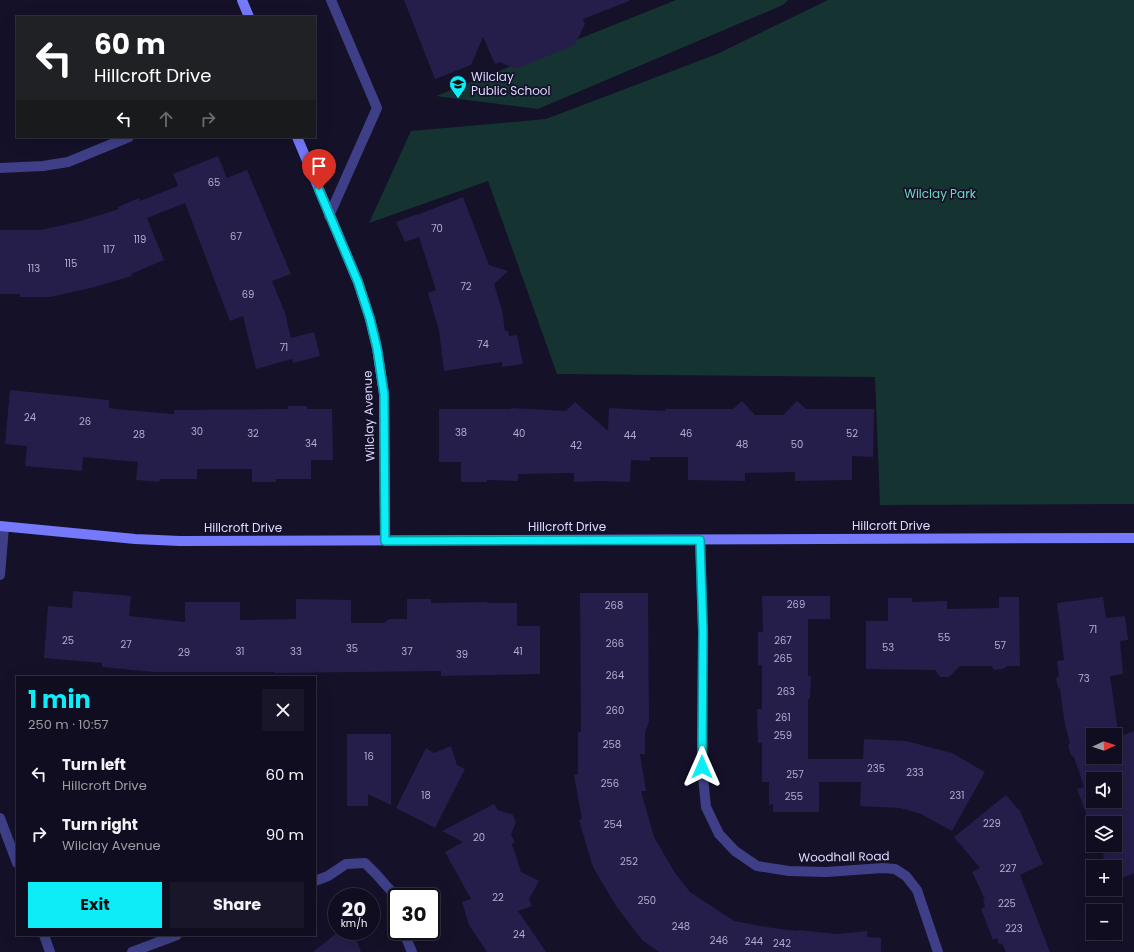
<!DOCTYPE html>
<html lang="en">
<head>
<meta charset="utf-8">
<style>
  :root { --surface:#0f0d1f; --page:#181628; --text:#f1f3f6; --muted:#9b9ca4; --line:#2f2d3d; --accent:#0dedf8 }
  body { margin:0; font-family:Poppins,sans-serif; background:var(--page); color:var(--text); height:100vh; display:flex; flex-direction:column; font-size:15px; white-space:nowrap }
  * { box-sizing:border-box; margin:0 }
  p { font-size:13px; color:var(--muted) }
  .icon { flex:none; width:22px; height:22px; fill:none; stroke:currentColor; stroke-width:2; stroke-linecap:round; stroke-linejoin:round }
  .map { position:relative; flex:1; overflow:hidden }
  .panel { position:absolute; left:16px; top:676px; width:300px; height:260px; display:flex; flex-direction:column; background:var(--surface); border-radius:0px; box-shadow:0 4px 16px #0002,0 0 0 1px var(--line) }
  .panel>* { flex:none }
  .banner { position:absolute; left:16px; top:16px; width:300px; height:122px; border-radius:0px; box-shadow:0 4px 16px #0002,0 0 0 1px var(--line); background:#202124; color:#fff; overflow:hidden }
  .needle { width:26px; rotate:87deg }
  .buttons { position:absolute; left:1086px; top:728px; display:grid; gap:8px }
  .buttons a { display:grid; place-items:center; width:36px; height:36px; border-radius:0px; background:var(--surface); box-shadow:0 4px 16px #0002,0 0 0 1px var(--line); font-size:20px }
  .speed { position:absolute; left:328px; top:888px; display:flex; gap:8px; font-size:20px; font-weight:700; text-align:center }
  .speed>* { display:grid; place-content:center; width:52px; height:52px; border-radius:50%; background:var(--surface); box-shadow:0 4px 16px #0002,0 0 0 1px var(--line); line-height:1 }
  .speed small { font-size:10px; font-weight:400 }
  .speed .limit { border:2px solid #111; border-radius:6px; background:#fff; color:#111 }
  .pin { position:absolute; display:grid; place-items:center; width:34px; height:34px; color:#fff; margin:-41px -17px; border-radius:50% 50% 50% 0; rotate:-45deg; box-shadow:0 0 4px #0007 }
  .pin .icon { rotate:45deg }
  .me { position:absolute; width:44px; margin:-22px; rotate:0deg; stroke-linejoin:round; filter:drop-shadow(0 0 3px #0008) }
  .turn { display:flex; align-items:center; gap:14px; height:84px; padding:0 12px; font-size:18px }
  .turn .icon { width:52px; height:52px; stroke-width:2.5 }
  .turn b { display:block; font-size:28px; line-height:34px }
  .lanes { display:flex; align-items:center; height:38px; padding:0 12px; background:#0003; justify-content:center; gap:20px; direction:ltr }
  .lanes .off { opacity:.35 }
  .round { display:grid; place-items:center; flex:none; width:42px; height:42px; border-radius:0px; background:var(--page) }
  .overview { display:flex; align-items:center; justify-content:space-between; height:68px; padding:0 12px }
  h1 { font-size:24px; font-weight:700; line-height:30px; color:var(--accent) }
  .action { display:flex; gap:8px; margin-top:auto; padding:8px 12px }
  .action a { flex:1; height:46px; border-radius:0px; background:var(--accent); color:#111; font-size:16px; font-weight:700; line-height:46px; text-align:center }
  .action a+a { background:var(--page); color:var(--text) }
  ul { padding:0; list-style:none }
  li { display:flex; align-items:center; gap:12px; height:60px; padding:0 12px }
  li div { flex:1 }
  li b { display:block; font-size:15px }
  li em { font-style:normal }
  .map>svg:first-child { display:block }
  .green { fill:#153331 }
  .building { fill:#251e4a; fill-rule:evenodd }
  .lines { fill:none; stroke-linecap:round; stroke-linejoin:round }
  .lane { stroke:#3e3f87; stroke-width:10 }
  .street { stroke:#3e3f87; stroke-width:10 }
  .secondary { stroke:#7579fb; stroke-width:10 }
  .route-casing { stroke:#089aa1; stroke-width:10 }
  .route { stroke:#0dedf8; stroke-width:7 }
  .labels { text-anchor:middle; stroke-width:3.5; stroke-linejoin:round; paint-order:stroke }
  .number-label { font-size:10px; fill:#afacd1 }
  .poi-label { font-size:12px; fill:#dddbfe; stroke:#141129; text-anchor:start }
  .park-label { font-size:12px; fill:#68ddba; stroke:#141129 }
  .street-label { font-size:12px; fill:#dddbfe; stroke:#141129 }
</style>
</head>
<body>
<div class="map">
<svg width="1134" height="952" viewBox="0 0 1134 952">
  <rect width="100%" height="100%" fill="#141129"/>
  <path class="green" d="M 676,0 L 788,0 L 783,5 L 538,109 L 436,96 Z
    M 828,0 L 1134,0 L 1134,504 L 880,505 L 875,377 L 557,374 L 488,181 L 369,223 L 411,131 L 546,119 L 717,54 Z"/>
  <path class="building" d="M 404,0 L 629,0 L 629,1 L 583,19 L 585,24 L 575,45 L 515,69 L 500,62 L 495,64 L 483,37 L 471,65 L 435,79 Z
    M 218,156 L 227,178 L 247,170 L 291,274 L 272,281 L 285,313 L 291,338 L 314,332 L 320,356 L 293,363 L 292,359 L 256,369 L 243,316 L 230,321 L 185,203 L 147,218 L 164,260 L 131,274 L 132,276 L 91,288 L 50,297 L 20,297 L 20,294 L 0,294 L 0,230 L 41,230 L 81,221 L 119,209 L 118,207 L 139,198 L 140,201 L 178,186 L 173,174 Z
    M 463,197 L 489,265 L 508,271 L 494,284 L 502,310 L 505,331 L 508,331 L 509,336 L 517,335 L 523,364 L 502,367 L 502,362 L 444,371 L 439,330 L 428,293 L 436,290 L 419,237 L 405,242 L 396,222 L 417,214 L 417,215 Z
    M 10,390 L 109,400 L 109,408 L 115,409 L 174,414 L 174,410 L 288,409 L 288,406 L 307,406 L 307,409 L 332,409 L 333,460 L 311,460 L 311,479 L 276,479 L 276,482 L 252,482 L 252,469 L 197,469 L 197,479 L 160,479 L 159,482 L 136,480 L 138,462 L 83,457 L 82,471 L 25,466 L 27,446 L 5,444 Z
    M 742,401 L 755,415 L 783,415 L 797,401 L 806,409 L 874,409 L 873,457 L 852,456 L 852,480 L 795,481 L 795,472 L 745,473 L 745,481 L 688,480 L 688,457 L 650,457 L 650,461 L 631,460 L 630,482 L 601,481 L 574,482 L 574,473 L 518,474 L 518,481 L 487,480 L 487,482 L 461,482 L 461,462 L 439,462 L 439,409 L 511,409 L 511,408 L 566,411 L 575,402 L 608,431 L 609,408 L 665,411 L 665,409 L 733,409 Z
    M 73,591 L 131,596 L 129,616 L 185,622 L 185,602 L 240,602 L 240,620 L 296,619 L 296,599 L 351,600 L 351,623 L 384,623 L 389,619 L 407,619 L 407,599 L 431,599 L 431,603 L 487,602 L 487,603 L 517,603 L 517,626 L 540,626 L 540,674 L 441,676 L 441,671 L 274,673 L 274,672 L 153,672 L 102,667 L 102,663 L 44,658 L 48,606 L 72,608 Z
    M 580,593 L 648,593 L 649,721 L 645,733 L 645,754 L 640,754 L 646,791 L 641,791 L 654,837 L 675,873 L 690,892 L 734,921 L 766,927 L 797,931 L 797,930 L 837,934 L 867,931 L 867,937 L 881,938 L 881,952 L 659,952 L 642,940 L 616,906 L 593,867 L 579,820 L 582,819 L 574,775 L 578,774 L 578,732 L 581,732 Z
    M 762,596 L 830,596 L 830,619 L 808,619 L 808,676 L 811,676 L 810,699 L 808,699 L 808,759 L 863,759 L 864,739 L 906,741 L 952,753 L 985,772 L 952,831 L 921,814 L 900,808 L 860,806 L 861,782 L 819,782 L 819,812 L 773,812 L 773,804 L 769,805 L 769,782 L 762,782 L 762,743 L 758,743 L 757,709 L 762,709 L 762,665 L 758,665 L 758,632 L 763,632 Z
    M 999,597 L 1019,597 L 1020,666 L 1007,666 L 1003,669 L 994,670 L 991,666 L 960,666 L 949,677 L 940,677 L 935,670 L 866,669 L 866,621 L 888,621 L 888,598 L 912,598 L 912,602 L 947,601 L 947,609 L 999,608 Z
    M 1103,597 L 1106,618 L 1125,616 L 1128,640 L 1120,641 L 1123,674 L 1110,676 L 1119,737 L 1134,731 L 1134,873 L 1115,881 L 1115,867 L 1110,867 L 1106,864 L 1103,856 L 1104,853 L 1101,845 L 1115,845 L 1115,823 L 1093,823 L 1093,829 L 1092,830 L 1077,789 L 1084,787 L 1074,757 L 1071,755 L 1068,746 L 1070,743 L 1065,725 L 1060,689 L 1058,687 L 1056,679 L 1059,676 L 1057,661 L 1064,660 L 1057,603 ZM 1093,735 L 1115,735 L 1115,757 L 1093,757 ZM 1093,779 L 1115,779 L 1115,801 L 1093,801 Z
    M 347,734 L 391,734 L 391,805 L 368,794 L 368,806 L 347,806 Z
    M 451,746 L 457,765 L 465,769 L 435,828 L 396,808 L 426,748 L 434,753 Z
    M 1006,795 L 1020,811 L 1043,864 L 1020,875 L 1050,952 L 1006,952 L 1002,943 L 999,945 L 997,938 L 993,940 L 981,909 L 985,907 L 983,900 L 985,899 L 972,872 L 980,868 L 954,837 Z
    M 494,804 L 498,810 L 513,815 L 516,822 L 511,835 L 515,842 L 512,844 L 521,872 L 539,881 L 529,899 L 532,906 L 518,911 L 546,952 L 487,952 L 469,925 L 462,902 L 471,899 L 445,852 L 463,842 L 442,831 Z
    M 339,931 L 353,931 L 361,952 L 313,952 Z"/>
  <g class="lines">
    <path class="lane" d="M 329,216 L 377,108 L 331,0"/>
    <path class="street" d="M 0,168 L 43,166 L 68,162 L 129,137
      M 700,540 L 703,632 L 702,767 L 706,807 L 719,834 L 735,851 L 757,866 L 789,871 L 826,872 L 883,868 L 895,869 L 906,876 L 917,890 L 938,952
      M 0,575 L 4,527
      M 0,818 L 17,863
      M 315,881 L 328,876 L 346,864 L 365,863 L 376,874 L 392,892 L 397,912
      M 403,931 L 412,952
      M 44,935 L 50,952
      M 132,952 L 177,935"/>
    <path class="secondary" d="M 242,0 L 249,17
      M 297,137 L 358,282 L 370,319 L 377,348 L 384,394 L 385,541
      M 0,526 L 135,539 L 180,541 L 1134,538"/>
  </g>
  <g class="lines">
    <g class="route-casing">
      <path id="route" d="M 319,190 L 358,282 L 370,319 L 377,348 L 384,394 L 385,541 L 700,540 L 703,632 L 702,767"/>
    </g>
    <use href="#route" class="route"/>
  </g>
  <defs>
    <g id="school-pin" transform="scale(0.9)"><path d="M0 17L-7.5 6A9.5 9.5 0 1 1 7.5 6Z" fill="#0dedf8" stroke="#141129"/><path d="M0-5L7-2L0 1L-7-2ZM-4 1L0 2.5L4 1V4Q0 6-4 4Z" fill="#111"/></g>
  </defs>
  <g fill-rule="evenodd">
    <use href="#school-pin" x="458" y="84"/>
  </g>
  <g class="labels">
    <g class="number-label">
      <text x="214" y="186">65</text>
      <text x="437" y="232">70</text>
      <text x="236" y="240">67</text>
      <text x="140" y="243">119</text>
      <text x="109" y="253">117</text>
      <text x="71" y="267">115</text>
      <text x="34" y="272">113</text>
      <text x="466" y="290">72</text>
      <text x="248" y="298">69</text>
      <text x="483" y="348">74</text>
      <text x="284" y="351">71</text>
      <text x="30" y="421">24</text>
      <text x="85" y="425">26</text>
      <text x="197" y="435">30</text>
      <text x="461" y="436">38</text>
      <text x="253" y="437">32</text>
      <text x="519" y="437">40</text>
      <text x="686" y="437">46</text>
      <text x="852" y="437">52</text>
      <text x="139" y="438">28</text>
      <text x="630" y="439">44</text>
      <text x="311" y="447">34</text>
      <text x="742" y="448">48</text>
      <text x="797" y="448">50</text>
      <text x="576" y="449">42</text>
      <text x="796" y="608">269</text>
      <text x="614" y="609">268</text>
      <text x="1093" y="633">71</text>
      <text x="944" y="641">55</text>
      <text x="68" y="644">25</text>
      <text x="783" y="644">267</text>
      <text x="615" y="647">266</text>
      <text x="126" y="648">27</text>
      <text x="1000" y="649">57</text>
      <text x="888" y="651">53</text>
      <text x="352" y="652">35</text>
      <text x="240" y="655">31</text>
      <text x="296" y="655">33</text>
      <text x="407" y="655">37</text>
      <text x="518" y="655">41</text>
      <text x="184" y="656">29</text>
      <text x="462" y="658">39</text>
      <text x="783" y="662">265</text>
      <text x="615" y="679">264</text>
      <text x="1084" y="682">73</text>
      <text x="786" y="695">263</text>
      <text x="615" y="714">260</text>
      <text x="783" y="721">261</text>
      <text x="783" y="739">259</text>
      <text x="612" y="748">258</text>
      <text x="369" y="760">16</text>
      <text x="876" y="772">235</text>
      <text x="915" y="776">233</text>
      <text x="795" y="778">257</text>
      <text x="610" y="787">256</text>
      <text x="426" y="799">18</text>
      <text x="957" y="799">231</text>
      <text x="794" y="800">255</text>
      <text x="992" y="827">229</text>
      <text x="613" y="828">254</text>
      <text x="479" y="841">20</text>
      <text x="629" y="865">252</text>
      <text x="1008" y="872">227</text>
      <text x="498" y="901">22</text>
      <text x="647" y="904">250</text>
      <text x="1007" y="907">225</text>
      <text x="681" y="930">248</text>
      <text x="1014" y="932">223</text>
      <text x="519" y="938">24</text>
      <text x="719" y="944">246</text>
      <text x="754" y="945">244</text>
      <text x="782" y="947">242</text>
    </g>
    <g class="poi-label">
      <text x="471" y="81">Wilclay<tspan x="471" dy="14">Public School</tspan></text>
    </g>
    <g class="park-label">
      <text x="940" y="198">Wilclay Park</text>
    </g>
    <g class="street-label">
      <text transform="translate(369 416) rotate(-92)" y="4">Wilclay Avenue</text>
      <text x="891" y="530">Hillcroft Drive</text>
      <text x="567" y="531">Hillcroft Drive</text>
      <text x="243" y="532">Hillcroft Drive</text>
      <text transform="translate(844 857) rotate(-1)" y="4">Woodhall Road</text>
    </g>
  </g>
</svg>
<div class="buttons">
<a><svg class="needle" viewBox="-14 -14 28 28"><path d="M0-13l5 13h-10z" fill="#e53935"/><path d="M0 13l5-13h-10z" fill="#9b9ca4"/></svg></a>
<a><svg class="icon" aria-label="sound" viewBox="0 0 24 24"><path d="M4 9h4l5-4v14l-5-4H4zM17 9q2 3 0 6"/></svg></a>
<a><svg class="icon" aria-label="layers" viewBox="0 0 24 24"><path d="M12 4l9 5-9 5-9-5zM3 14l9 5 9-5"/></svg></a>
<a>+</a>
<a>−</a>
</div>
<div class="speed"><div>20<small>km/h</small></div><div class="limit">30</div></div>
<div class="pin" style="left:319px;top:190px;background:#d93025"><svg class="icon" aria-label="arrive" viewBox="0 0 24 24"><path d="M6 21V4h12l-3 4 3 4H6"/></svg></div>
<svg class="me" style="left:702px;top:767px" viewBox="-20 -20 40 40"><path d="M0-17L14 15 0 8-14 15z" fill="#0dedf8" stroke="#fff" stroke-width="4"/></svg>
<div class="banner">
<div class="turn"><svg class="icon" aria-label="left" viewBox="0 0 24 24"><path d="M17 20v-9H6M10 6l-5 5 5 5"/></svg><div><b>60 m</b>Hillcroft Drive</div></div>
<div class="lanes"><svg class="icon" aria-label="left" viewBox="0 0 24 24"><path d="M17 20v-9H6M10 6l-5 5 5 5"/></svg><svg class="icon off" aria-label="ahead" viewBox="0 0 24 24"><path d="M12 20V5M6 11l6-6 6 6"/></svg><svg class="icon off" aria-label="right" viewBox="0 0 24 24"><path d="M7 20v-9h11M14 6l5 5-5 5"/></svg></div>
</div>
<section class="panel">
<div class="overview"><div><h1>1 min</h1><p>250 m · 10:57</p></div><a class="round"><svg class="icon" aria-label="close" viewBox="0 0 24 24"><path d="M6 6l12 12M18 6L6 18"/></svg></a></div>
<ul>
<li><svg class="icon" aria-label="left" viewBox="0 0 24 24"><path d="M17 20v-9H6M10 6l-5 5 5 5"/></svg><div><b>Turn left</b><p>Hillcroft Drive</p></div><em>60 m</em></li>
<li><svg class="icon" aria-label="right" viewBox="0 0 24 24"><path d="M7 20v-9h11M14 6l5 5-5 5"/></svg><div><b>Turn right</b><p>Wilclay Avenue</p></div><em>90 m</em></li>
</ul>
<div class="action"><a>Exit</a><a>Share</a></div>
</section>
</div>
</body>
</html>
